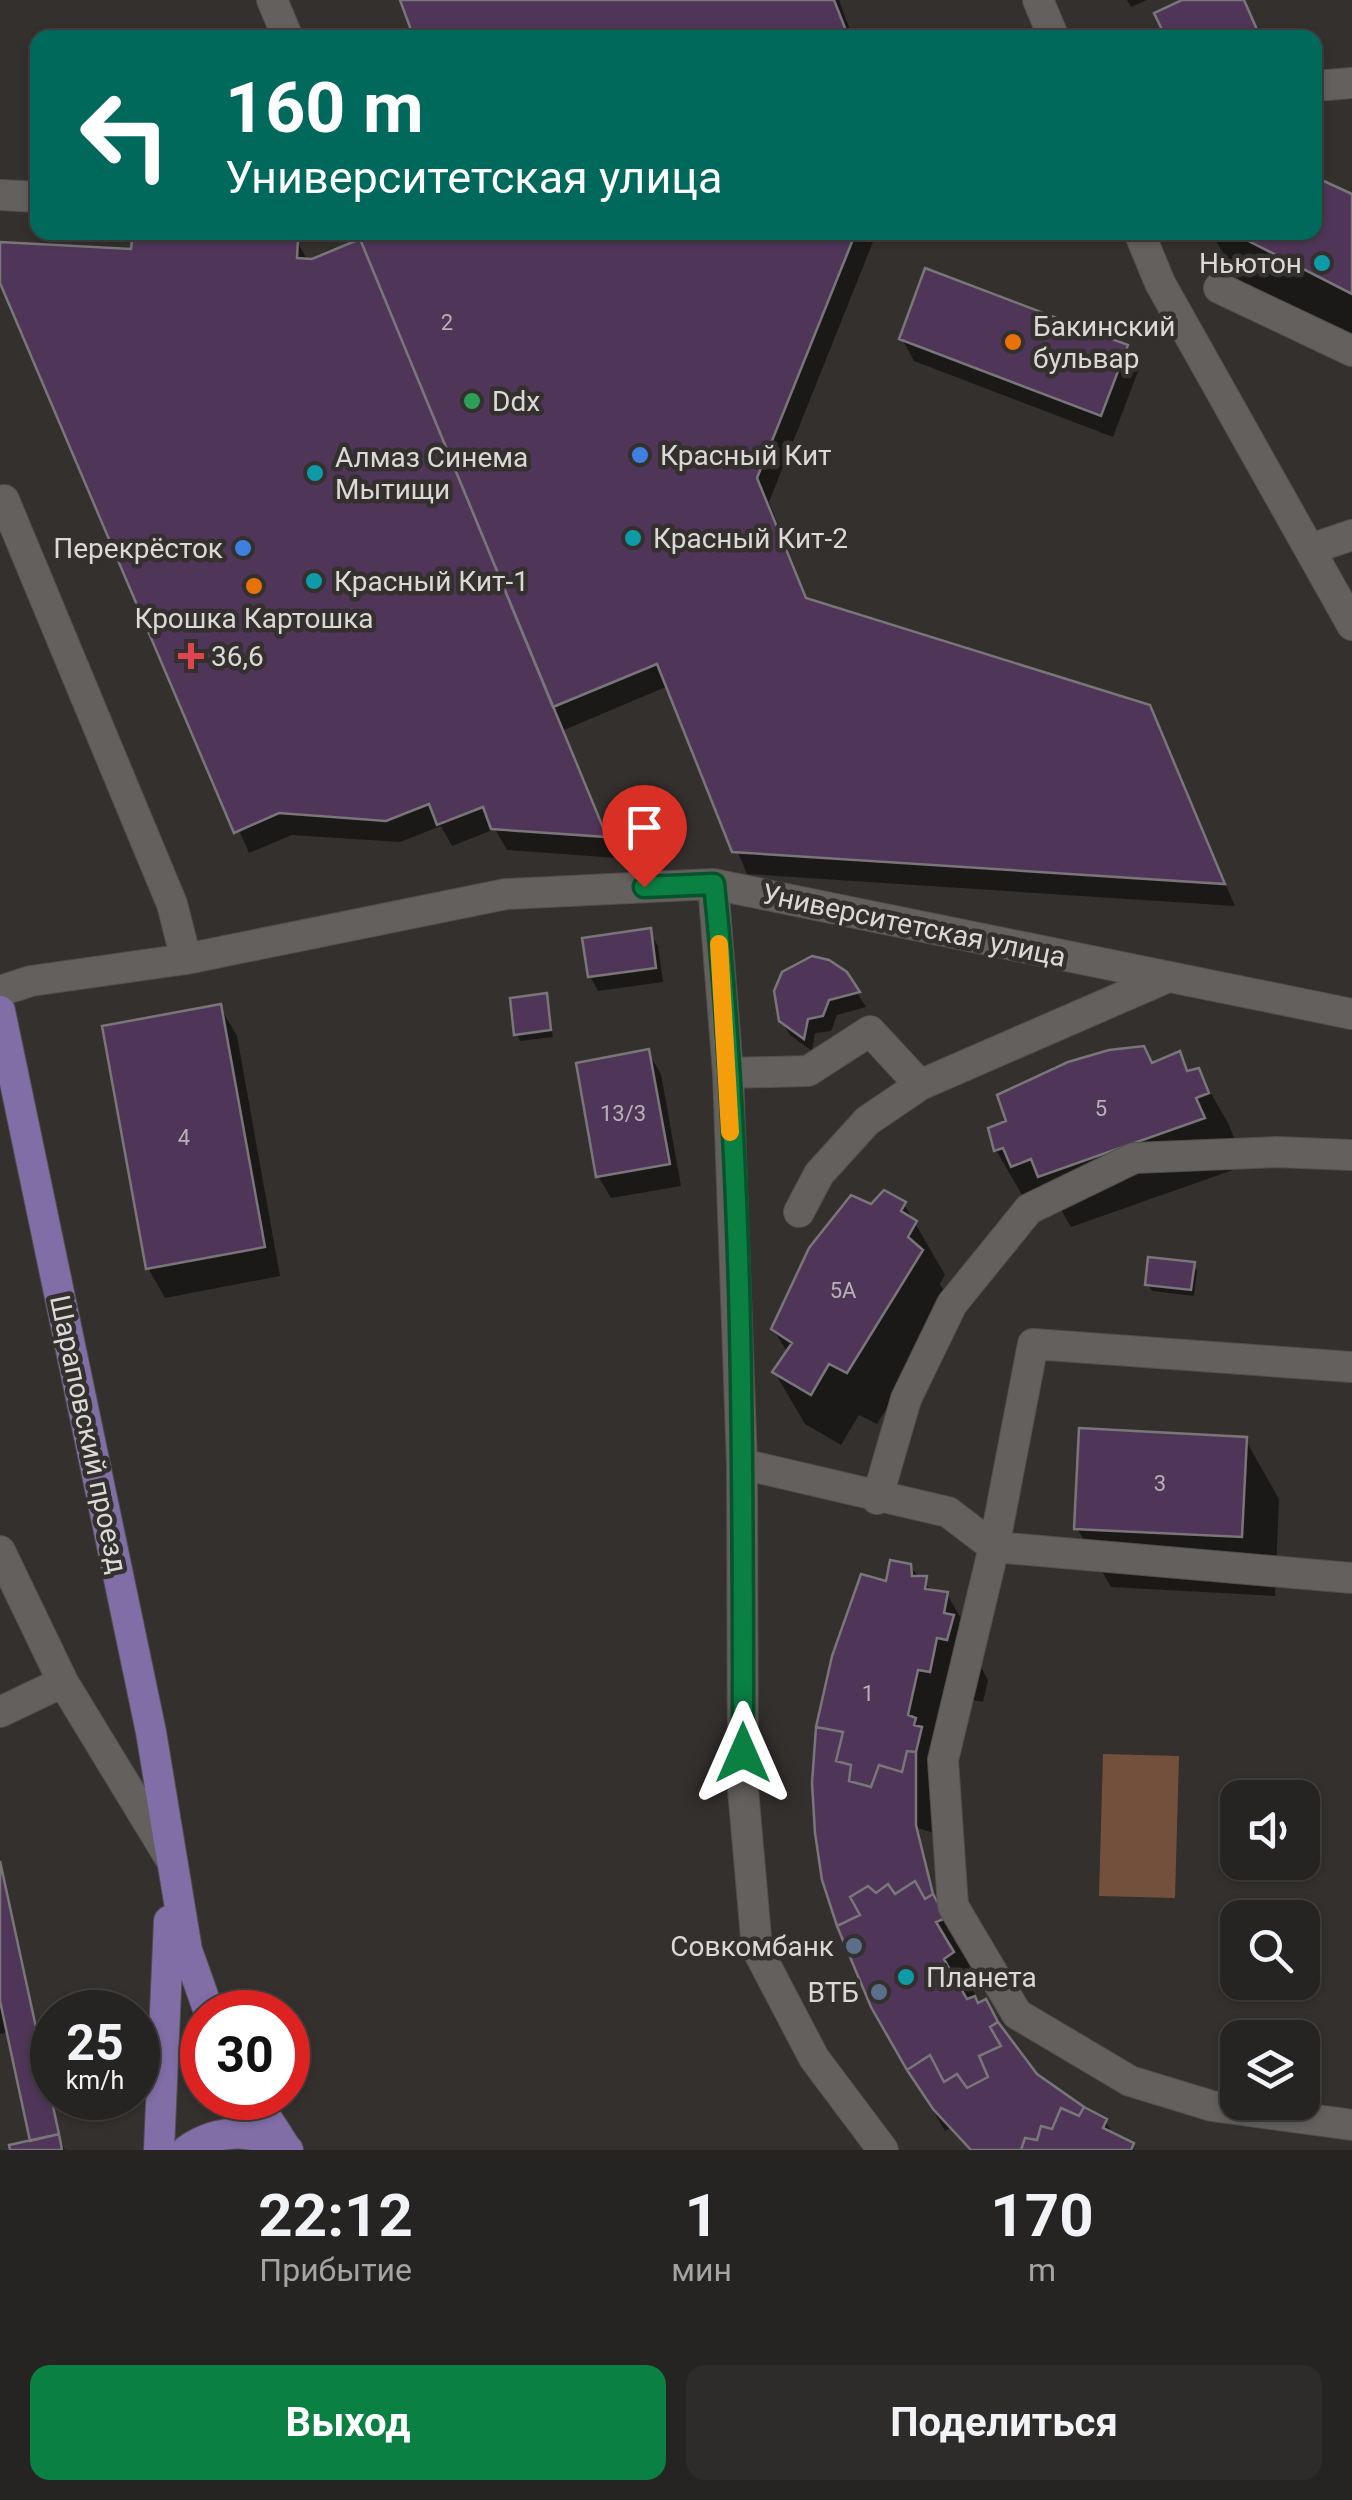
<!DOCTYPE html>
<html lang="ru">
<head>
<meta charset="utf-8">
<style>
  :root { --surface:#262422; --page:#2e2c2a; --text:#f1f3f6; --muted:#a4a4a5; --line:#424140; --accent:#0b8043 }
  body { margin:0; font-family:Roboto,sans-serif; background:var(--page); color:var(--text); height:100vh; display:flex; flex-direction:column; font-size:38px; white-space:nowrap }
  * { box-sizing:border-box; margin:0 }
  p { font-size:32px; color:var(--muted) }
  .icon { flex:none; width:55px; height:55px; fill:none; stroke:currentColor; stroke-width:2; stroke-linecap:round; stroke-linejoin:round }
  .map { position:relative; height:2150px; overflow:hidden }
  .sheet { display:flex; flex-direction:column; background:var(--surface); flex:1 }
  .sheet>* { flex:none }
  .top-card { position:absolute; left:30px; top:30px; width:1292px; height:210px; border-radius:20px; box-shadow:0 2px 8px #0004,0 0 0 2px var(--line); background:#00695c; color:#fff; overflow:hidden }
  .tools { position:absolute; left:1220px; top:1780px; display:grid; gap:20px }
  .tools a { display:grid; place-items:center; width:100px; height:100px; border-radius:20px; background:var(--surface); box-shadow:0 2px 8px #0004,0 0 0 2px var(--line); font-size:50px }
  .speed { position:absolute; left:30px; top:1990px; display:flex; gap:20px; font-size:50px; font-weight:700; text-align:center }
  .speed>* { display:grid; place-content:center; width:130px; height:130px; border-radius:50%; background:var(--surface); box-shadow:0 2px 8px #0004,0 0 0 2px var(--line); line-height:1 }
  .speed small { font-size:25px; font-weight:400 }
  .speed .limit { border:15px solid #d22; background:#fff; color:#111 }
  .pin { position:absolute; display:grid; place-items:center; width:85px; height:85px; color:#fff; margin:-102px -42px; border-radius:50% 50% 50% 0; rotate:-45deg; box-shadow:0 0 10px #0007 }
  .pin .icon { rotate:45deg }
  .me { position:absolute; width:110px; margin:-55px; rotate:0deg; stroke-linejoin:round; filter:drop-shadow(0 0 8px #0008) }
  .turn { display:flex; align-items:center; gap:35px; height:210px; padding:0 30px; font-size:45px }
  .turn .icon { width:130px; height:130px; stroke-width:2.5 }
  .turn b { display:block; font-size:70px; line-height:85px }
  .eta { display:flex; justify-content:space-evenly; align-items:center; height:170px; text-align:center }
  .eta b { font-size:60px; font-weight:700; line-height:70px }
  .cta { display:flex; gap:20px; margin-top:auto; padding:20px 30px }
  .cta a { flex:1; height:115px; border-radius:20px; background:var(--accent); color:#fff; font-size:40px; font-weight:700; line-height:115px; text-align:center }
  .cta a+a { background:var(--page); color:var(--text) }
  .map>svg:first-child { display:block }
  .green { fill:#73503c }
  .shadow { fill:#0007 }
  .building { fill:#4f3658; stroke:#797679; stroke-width:2.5 }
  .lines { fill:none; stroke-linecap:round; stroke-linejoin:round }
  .minor-casing { stroke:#514e4d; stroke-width:32 }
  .major-casing { stroke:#514e4d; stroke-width:32 }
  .minor { stroke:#63605e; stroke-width:30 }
  .major { stroke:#826ea7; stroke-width:30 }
  .route-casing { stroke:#07532c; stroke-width:25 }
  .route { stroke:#0b8043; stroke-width:18 }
  .slow { stroke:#f59e0b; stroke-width:18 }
  .culture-dot { fill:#0f9aa8; stroke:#33302e; stroke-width:4 }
  .food-dot { fill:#e8710a; stroke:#33302e; stroke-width:4 }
  .leisure-dot { fill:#2e9e5b; stroke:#33302e; stroke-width:4 }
  .shop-dot { fill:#3f7fe0; stroke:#33302e; stroke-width:4 }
  .health-dot { fill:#e0444e; stroke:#33302e; stroke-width:4 }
  .service-dot { fill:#5c6f8a; stroke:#33302e; stroke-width:4 }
  .labels { text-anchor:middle; stroke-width:9; stroke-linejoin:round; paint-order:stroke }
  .number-label { font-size:22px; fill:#b8b0b7 }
  .poi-label { font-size:28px; fill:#dbd9d7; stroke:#33302e; text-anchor:start }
  .street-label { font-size:28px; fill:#dbd9d7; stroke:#33302e }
</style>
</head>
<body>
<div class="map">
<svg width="1352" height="2150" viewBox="0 0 1352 2150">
  <rect width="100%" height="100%" fill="#33302e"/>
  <path class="green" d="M 1103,1754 L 1179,1756 L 1175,1898 L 1099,1896 Z"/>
  <path class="shadow" d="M 403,0 L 839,0 L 853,38 L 417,38 Z
    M 1127,0 L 1147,0 L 1131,7 Z
    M 1315,180 L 1352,197 L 1352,337 L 1238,279 L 1211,232 L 1315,232 Z
    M 384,232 L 877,232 L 769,502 L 809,602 L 1148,707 L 1235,906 L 747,874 L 668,686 L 564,730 L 617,858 L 507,850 L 495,829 L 452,846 L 441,826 L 400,842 L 292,835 L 249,853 L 0,277 L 0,244 L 134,252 L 297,241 L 308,261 Z
    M 902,339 L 1126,347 L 1139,369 L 1113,437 L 914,361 Z
    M 649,931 L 658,946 L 663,982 L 598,991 L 590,976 Z
    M 812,959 L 846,974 L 866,1007 L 837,1015 L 831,1031 L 815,1033 L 812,1051 L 790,1035 L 781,1020 L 784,974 Z
    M 545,996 L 553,1037 L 520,1041 L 517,1034 Z
    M 220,1007 L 237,1036 L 280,1276 L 165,1298 L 148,1268 Z
    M 648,1052 L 661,1074 L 681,1186 L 611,1198 L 598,1176 Z
    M 1179,1054 L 1190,1073 L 1198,1071 L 1228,1123 L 1237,1145 L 1224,1150 L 1233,1170 L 1071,1227 L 1061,1210 L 1043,1217 L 1026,1202 L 996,1150 Z
    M 904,1204 L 945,1275 L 940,1284 L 952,1304 L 877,1424 L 859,1415 L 841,1445 L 805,1424 L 775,1373 L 788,1353 L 773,1329 Z
    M 1193,1264 L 1197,1271 L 1194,1296 L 1152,1291 L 1148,1285 Z
    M 1245,1439 L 1279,1499 L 1275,1596 L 1111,1587 L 1077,1528 Z
    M 910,1567 L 933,1592 L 947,1594 L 983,1657 L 981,1667 L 988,1680 L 983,1702 L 973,1700 L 965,1734 L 954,1732 L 937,1834 L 918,1828 L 936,1903 L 980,1981 L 970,1986 L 981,2004 L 1035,2076 L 1105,2121 L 1114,2136 L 1135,2150 L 971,2150 L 952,2127 L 945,2131 L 873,2006 L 888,1584 Z
    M 0,1859 L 59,2140 L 65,2150 L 12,2150 L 33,2142 L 9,2032 L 0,2034 Z"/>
  <path class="building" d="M 400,0 L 834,0 L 849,38 L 414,38 Z
    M 1182,0 L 1244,0 L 1258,32 L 1246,38 L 1166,38 L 1154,13 Z
    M 1315,177 L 1352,194 L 1352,294 L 1231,232 L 1315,232 Z
    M 133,232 L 298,239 L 297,258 L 312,259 L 360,239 L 607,837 L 491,829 L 483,807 L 437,825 L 429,804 L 386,821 L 279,813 L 234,833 L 0,283 L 0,242 L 131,249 Z
    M 377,232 L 856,232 L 757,478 L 806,598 L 1150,705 L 1225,884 L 732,852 L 657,664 L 553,707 L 360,239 Z
    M 925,268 L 1128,345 L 1101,416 L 899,339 Z
    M 651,928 L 656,968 L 588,977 L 582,938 Z
    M 812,956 L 829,960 L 847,972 L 860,992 L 829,1000 L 823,1016 L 808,1019 L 804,1039 L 779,1021 L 774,991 L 782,972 Z
    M 547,993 L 551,1030 L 514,1035 L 510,998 Z
    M 221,1004 L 265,1247 L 146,1269 L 102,1026 Z
    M 1144,1046 L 1152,1063 L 1180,1051 L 1187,1071 L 1199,1068 L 1209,1093 L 1196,1098 L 1205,1118 L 1038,1177 L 1031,1159 L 1011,1167 L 1003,1148 L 994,1151 L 988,1128 L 1006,1121 L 997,1095 L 1068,1062 L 1109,1050 Z
    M 649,1049 L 670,1164 L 596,1177 L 576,1063 Z
    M 884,1190 L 906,1202 L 901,1211 L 917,1221 L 908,1237 L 923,1250 L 847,1373 L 829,1364 L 811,1395 L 772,1372 L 792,1343 L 771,1329 L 809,1248 L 851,1195 L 871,1204 Z
    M 1148,1257 L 1195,1262 L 1191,1290 L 1145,1285 Z
    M 1079,1428 L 1247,1437 L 1242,1537 L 1074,1529 Z
    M 890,1560 L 911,1564 L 912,1576 L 927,1576 L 925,1589 L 948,1592 L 944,1613 L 954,1615 L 947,1640 L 937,1638 L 930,1672 L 918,1670 L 908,1715 L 916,1718 L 914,1725 L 922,1727 L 916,1752 L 907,1751 L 902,1772 L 879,1765 L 871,1787 L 849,1781 L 851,1765 L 836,1761 L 843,1732 L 816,1727 L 832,1656 L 861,1574 L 886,1581 Z
    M 816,1727 L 843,1732 L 836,1761 L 851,1765 L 849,1781 L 871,1787 L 879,1765 L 902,1772 L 907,1751 L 916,1752 L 916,1825 L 933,1894 L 925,1899 L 915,1881 L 895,1894 L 888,1884 L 876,1893 L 868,1886 L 850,1897 L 860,1915 L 837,1926 L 822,1880 L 815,1833 L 812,1783 Z
    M 0,1861 L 59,2134 L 30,2141 L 0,2001 Z
    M 915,1881 L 925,1899 L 933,1894 L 946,1918 L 936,1922 L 954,1952 L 944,1959 L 967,1999 L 975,1996 L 978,2003 L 986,1999 L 998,2022 L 990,2027 L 1001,2046 L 979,2056 L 988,2077 L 967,2088 L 957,2074 L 944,2082 L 930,2055 L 907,2070 L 871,2007 L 837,1926 L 860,1915 L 850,1897 L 868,1886 L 876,1893 L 888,1884 L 895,1894 Z
    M 998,2022 L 1037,2074 L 1084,2107 L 1079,2116 L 1061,2108 L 1052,2129 L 1041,2126 L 1037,2140 L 1025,2138 L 1021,2150 L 971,2150 L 933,2109 L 907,2070 L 930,2055 L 944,2082 L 957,2074 L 967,2088 L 988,2077 L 979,2056 L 1001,2046 L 990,2027 Z
    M 1084,2107 L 1107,2119 L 1103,2128 L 1134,2143 L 1131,2150 L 1021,2150 L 1025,2138 L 1037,2140 L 1041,2126 L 1052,2129 L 1061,2108 L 1079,2116 Z
    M 59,2134 L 62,2150 L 10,2150 L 9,2145 Z"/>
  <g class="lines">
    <g class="minor-casing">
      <path id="minor" d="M 272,0 L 288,38
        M 1038,0 L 1054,38
        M 1315,86 L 1352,83
        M 0,195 L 38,197
        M 1139,232 L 1160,283 L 1352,625
        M 1219,288 L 1352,351
        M 4,500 L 172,904 L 186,959
        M 1311,549 L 1352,535
        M 713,884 L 728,1073 L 742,1464 L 743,1789 L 757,1949 L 814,2058 L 883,2150
        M 0,991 L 31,981 L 186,959 L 506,894 L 713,884 L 1352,1014
        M 728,1073 L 808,1071 L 870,1031 L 920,1085
        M 799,1212 L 819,1174 L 867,1121 L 920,1085 L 1168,977
        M 1352,1367 L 1033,1344 L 994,1547 L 1352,1578
        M 742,1464 L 948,1512 L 994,1547 L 943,1760 L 953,1906 L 1017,2014 L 1130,2081 L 1212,2106 L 1352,2125
        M 877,1499 L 906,1399 L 952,1304 L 1029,1209 L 1134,1158 L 1276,1152 L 1352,1155
        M 0,1551 L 63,1682 L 170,1858
        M 0,1712 L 63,1682"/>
    </g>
    <g class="major-casing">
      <path id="major" d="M 0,1011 L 151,1732 L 187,1950 L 209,2012
        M 254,2098 L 286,2148
        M 159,2150 L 169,1921
        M 187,2150 C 219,2128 255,2128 288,2150"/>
    </g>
    <use href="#minor" class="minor"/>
    <use href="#major" class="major"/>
  </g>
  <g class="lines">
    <g class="route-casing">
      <path id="route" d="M 644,887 L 714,884 C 744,1171 743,1464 743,1753"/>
    </g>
    <use href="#route" class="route"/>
    <path class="slow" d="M 719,944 L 730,1132"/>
  </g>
  <g class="culture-dot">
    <circle cx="1322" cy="263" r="10"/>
    <circle cx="315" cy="473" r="10"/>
    <circle cx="633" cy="538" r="10"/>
    <circle cx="314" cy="581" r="10"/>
    <circle cx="906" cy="1977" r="10"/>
  </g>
  <g class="food-dot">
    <circle cx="1013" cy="342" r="10"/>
    <circle cx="254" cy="586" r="10"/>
  </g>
  <circle class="leisure-dot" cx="472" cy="401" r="10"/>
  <g class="shop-dot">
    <circle cx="640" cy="455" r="10"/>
    <circle cx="243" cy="548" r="10"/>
  </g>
  <path class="health-dot" d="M186 641h10v10h10v10h-10v10h-10v-10h-10v-10h10z"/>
  <g class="service-dot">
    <circle cx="854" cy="1946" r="10"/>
    <circle cx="879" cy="1992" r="10"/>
  </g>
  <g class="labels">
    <g class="number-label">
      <text x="447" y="330">2</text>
      <text x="1101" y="1116">5</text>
      <text x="623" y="1121">13/3</text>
      <text x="184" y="1145">4</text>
      <text x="843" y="1298">5А</text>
      <text x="1160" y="1491">3</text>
      <text x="868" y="1701">1</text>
    </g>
    <g class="poi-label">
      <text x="1302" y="273" text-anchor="end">Ньютон</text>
      <text x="1033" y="336">Бакинский<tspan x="1033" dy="32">бульвар</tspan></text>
      <text x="492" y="411">Ddx</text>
      <text x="660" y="465">Красный Кит</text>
      <text x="335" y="467">Алмаз Синема<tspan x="335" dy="32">Мытищи</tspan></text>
      <text x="653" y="548">Красный Кит-2</text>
      <text x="223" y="558" text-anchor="end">Перекрёсток</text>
      <text x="334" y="591">Красный Кит-1</text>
      <text x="254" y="628" text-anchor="middle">Крошка Картошка</text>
      <text x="211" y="666">36,6</text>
      <text x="834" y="1956" text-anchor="end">Совкомбанк</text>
      <text x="926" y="1987">Планета</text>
      <text x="859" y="2002" text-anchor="end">ВТБ</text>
    </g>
    <g class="street-label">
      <text transform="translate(914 925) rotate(12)" y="10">Университетская улица</text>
      <text transform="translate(89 1434) rotate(78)" y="10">Шараповский проезд</text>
    </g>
  </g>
</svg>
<div class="tools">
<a><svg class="icon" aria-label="sound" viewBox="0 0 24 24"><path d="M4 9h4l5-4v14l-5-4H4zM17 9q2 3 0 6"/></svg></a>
<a><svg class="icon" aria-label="search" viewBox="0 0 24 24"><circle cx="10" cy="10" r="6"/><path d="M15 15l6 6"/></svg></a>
<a><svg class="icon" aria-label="layers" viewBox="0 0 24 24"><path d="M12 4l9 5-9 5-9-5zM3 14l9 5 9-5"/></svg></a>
</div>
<div class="speed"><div>25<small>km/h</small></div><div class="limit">30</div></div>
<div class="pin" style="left:644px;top:887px;background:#d93025"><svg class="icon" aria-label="arrive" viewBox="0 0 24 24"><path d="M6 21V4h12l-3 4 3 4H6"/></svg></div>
<svg class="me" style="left:743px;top:1753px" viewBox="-20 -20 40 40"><path d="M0-17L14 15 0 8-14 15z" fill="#0b8043" stroke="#fff" stroke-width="4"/></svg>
<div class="top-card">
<div class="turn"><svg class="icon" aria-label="left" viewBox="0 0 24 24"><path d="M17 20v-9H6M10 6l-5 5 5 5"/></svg><div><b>160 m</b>Университетская улица</div></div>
</div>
</div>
<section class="sheet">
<div class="eta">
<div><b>22:12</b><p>Прибытие</p></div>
<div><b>1</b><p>мин</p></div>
<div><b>170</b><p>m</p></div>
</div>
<div class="cta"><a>Выход</a><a>Поделиться</a></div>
</section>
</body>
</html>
